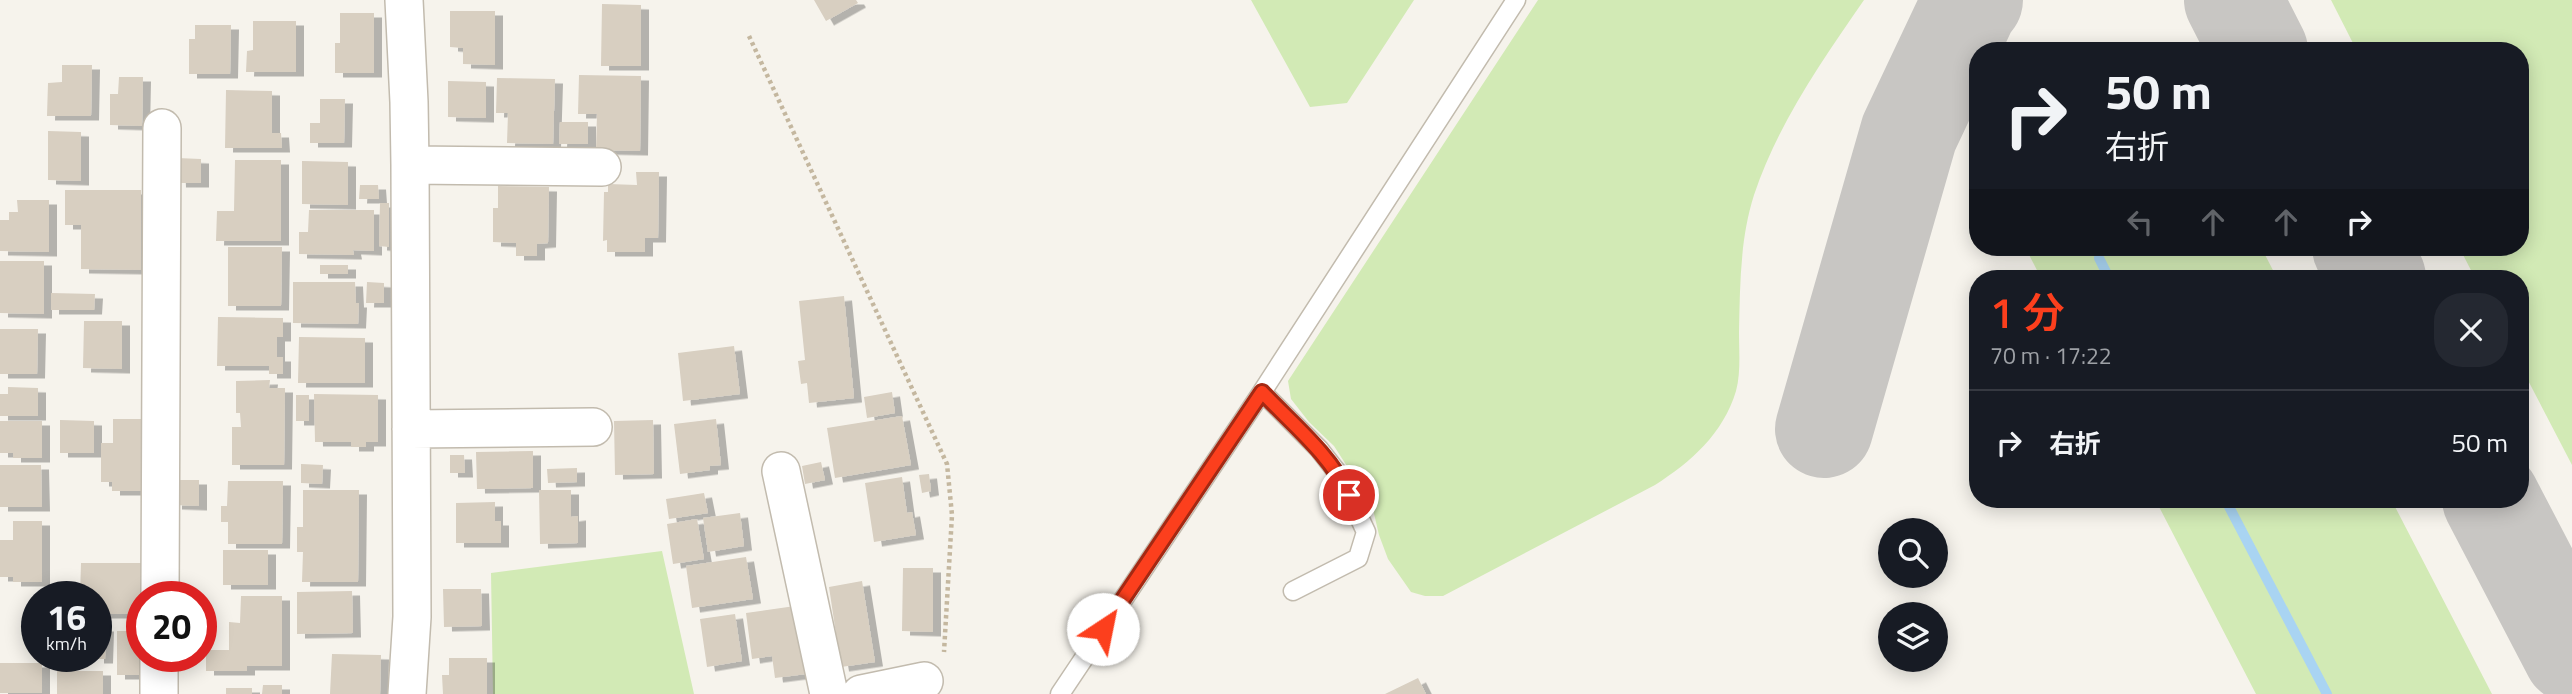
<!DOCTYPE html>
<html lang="ja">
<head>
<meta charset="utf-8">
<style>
  :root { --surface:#171b24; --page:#242831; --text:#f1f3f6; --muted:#9ea1a6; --line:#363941; --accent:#fc3f1d }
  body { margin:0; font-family:"Titillium Web","Noto Sans JP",sans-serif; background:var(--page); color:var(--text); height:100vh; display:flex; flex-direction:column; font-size:26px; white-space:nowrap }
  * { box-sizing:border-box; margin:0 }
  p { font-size:23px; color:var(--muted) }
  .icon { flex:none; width:38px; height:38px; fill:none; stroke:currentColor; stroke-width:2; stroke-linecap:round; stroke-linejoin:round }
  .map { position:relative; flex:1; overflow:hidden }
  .panel { position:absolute; left:1969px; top:270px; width:560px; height:238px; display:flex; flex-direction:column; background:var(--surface); border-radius:28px; box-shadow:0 4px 18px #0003 }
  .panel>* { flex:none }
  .banner { position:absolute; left:1969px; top:42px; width:560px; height:214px; border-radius:28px; box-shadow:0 4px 18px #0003; background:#171b24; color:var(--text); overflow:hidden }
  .controls { position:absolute; left:1878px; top:518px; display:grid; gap:14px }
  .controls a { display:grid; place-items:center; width:70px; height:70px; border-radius:50%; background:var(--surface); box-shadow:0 4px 18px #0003; font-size:35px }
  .speed { position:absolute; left:21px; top:581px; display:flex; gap:14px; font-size:35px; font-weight:700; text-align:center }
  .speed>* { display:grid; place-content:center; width:91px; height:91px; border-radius:50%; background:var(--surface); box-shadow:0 4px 18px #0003; line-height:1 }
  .speed small { font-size:18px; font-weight:400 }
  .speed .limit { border:10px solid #d22; background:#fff; color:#111 }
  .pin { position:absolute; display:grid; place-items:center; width:60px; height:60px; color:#fff; margin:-30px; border:4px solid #fff; border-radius:50%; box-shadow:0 2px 7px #0007 }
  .me { position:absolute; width:77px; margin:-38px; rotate:34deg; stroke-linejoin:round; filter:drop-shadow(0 0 5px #0008) }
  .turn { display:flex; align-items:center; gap:24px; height:147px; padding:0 21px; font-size:32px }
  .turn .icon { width:91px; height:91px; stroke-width:2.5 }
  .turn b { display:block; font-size:49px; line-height:60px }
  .lanes { display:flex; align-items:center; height:66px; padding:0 21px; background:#0003; justify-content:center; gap:35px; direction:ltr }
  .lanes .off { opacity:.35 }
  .round { display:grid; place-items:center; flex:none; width:74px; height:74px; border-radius:28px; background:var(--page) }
  .summary { display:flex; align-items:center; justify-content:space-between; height:119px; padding:0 21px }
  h1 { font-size:42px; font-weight:600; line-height:52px; color:var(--accent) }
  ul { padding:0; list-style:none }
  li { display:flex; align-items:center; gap:21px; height:105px; padding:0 21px; border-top:2px solid var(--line) }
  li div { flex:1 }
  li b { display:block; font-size:26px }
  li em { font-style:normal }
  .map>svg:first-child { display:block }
  .green { fill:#d2eab5 }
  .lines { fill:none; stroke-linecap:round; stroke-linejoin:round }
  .stream { stroke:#a9d4f2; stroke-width:10 }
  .taxiway { stroke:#c8c6c3; stroke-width:98 }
  .building { fill:#d8cfc1; filter:url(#shadow) }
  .service-casing { stroke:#c2bbae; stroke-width:21 }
  .minor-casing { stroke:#c2bbae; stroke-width:40 }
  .path { stroke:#c4b79f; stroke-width:4.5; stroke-dasharray:3.5 3.5; stroke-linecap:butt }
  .service { stroke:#fff; stroke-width:18 }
  .minor { stroke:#fff; stroke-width:37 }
  .route-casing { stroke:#a42913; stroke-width:18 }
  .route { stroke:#fc3f1d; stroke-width:12 }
</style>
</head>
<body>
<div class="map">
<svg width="2572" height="694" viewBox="0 0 2572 694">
  <defs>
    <filter id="shadow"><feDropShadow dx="8" dy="4.5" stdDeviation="0" flood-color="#0004"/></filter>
  </defs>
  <rect width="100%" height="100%" fill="#f6f3ec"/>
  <path class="green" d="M 1251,0 L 1414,0 L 1347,103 L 1310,107 Z
    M 1538,0 L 1864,0 C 1822,61 1778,123 1754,195 C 1740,239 1740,286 1739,332 C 1739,350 1741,373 1736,391 C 1723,434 1691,462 1655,485 L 1443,596 L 1425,596 L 1411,592 L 1388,559 L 1379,535 L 1372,505 L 1334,446 L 1309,422 L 1291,399 L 1288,381 Z
    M 2331,0 L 2572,0 L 2572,465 L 2520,365 L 2520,278 L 2475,278 L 2459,247 L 2520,247 L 2520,51 L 2357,51 Z
    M 2025,247 L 2261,247 L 2277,278 L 2041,278 Z
    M 2155,499 L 2391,499 L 2492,694 L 2256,694 Z
    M 662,551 L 694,694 L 493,694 L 491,573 Z"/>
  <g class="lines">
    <path class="stream" d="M 2099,258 L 2109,278
      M 2225,499 L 2327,694"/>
    <path class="taxiway" d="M 2233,0 L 2259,51
      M 2361,247 L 2377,278
      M 1824,429 L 1909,133 L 1969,6 L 1974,0
      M 2491,499 L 2572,654"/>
  </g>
  <path class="building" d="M 814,0 L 856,0 L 858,3 L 826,21 Z
    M 602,4 L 641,5 L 641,66 L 601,66 Z
    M 450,11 L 495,11 L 495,65 L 463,64 L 463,48 L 450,47 Z
    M 340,13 L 374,13 L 374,73 L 335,73 L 335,43 L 340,43 Z
    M 253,21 L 296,21 L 296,72 L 246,72 L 247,51 L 253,50 Z
    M 195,25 L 231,25 L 230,74 L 189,74 L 189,39 L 195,39 Z
    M 62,65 L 92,65 L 91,116 L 47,116 L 48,83 L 62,82 Z
    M 579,75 L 641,76 L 640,151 L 596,150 L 597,114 L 578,114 Z
    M 119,77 L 143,77 L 142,126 L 110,125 L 110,94 L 118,94 Z
    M 497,78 L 555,79 L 553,144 L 507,143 L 508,113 L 496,113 Z
    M 448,81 L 486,82 L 486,118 L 448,117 Z
    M 226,90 L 272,91 L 272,133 L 281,133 L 282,148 L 225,148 Z
    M 320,99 L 345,99 L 344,143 L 310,143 L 310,123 L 320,123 Z
    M 560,122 L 588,122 L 588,144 L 559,144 Z
    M 48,131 L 81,132 L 81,181 L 48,180 Z
    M 177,158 L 201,159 L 201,183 L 178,183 Z
    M 235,160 L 281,160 L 281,241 L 216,241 L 217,211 L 234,211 Z
    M 302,161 L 348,162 L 348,205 L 302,204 Z
    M 636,172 L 659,172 L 658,238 L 645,238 L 645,252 L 607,252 L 607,240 L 603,241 L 604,192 L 608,192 L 608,184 L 637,185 Z
    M 360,185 L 378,185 L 379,199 L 359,199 Z
    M 498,186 L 549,187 L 548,243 L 537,244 L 537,256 L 516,256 L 516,243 L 493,242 L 493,208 L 498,208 Z
    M 65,190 L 141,190 L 141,270 L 81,269 L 81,225 L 65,225 Z
    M 17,200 L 49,200 L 49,252 L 0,251 L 0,220 L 9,220 L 9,212 L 18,212 Z
    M 380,203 L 389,203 L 389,247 L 379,246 Z
    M 309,210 L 374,210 L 374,251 L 353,250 L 354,255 L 299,254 L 299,232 L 308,232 Z
    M 228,247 L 282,247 L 281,306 L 228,306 Z
    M 0,261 L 44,261 L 44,314 L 0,313 Z
    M 320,265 L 348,265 L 348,274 L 320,274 Z
    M 293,282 L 355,282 L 356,303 L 359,303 L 358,324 L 293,323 Z
    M 367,282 L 384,283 L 384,303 L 366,303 Z
    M 51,293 L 95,294 L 94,310 L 51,310 Z
    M 844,296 L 854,398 L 809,403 L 807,383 L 801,384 L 798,361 L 805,360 L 799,301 Z
    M 218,317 L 283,318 L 283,337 L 277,337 L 277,357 L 283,357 L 283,374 L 269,374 L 269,366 L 217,366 Z
    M 84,321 L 122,321 L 122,369 L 83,368 Z
    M 0,329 L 38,329 L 37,374 L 0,374 Z
    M 299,337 L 365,338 L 365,383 L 298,383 Z
    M 734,346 L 740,394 L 683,401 L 678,353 Z
    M 270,380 L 269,388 L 285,388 L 284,465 L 232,465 L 232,427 L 241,427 L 240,413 L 236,413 L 236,381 Z
    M 8,387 L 38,388 L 38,416 L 0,416 L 0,394 L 8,394 Z
    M 892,392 L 895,413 L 867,418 L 864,397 Z
    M 314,394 L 378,395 L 378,442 L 366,442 L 366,447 L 351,447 L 351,442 L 315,442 Z
    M 296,395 L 309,395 L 309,421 L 296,421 Z
    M 902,416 L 911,465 L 835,478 L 827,428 Z
    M 113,419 L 141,419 L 141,491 L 112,491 L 112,482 L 101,482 L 101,443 L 113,443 Z
    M 716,419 L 721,465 L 710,466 L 710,470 L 680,474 L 674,424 Z
    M 60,420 L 94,421 L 94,453 L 60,453 Z
    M 653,420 L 654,474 L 615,475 L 614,421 Z
    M 0,421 L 42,421 L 42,458 L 13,458 L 13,453 L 0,453 Z
    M 533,451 L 533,488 L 477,489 L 476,452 Z
    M 450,455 L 464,455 L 465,473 L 450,473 Z
    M 821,462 L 825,480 L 805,484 L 802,466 Z
    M 301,464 L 323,465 L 322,484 L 301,483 Z
    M 0,465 L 41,465 L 42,507 L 0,507 Z
    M 577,468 L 577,482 L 548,483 L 547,469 Z
    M 929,474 L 931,491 L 922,493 L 919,475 Z
    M 902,477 L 907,513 L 912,512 L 916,535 L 874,542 L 865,483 Z
    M 174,480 L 199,480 L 199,506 L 174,505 Z
    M 228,481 L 283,481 L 282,544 L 228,544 L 228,522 L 221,522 L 221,506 L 227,506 Z
    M 303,490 L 359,490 L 358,582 L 302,582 L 303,552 L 297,552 L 297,527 L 303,527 Z
    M 539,490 L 571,490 L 571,517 L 578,516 L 578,543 L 540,544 Z
    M 704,493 L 708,513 L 669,519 L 666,499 Z
    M 495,502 L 495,521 L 501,521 L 501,543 L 456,543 L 456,503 Z
    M 740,513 L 744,546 L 708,552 L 703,518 Z
    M 697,519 L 704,559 L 673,564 L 667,524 Z
    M 13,521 L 42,521 L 42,582 L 13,582 L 13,577 L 0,577 L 0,540 L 13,540 Z
    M 223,550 L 268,550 L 268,585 L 223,585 Z
    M 746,557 L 753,599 L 692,608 L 686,566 Z
    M 81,563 L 141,563 L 141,614 L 96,614 L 96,597 L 80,597 Z
    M 903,568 L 933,568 L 933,632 L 902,631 Z
    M 862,581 L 875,662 L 841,667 L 829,587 Z
    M 443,589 L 481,589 L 482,626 L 444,627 Z
    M 352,591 L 353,633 L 297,634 L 297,592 Z
    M 241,596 L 282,596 L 282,666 L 247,666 L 247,671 L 206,671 L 206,650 L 229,650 L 229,622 L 240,623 Z
    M 795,606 L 806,674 L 775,678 L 772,656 L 752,659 L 746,613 Z
    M 735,614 L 742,661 L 707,667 L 700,619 Z
    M 96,627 L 106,627 L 105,659 L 96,659 Z
    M 117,631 L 142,631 L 144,675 L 117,675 Z
    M 332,654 L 381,655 L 380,694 L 330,694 Z
    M 449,658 L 487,658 L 487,694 L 443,694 L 442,675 L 449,675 Z
    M 0,663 L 42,663 L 42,693 L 0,693 Z
    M 57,671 L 103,671 L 103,694 L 57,694 Z
    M 1418,678 L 1426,694 L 1385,694 Z
    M 263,685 L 282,685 L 282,694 L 262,694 Z
    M 226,688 L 252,688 L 252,694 L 226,694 Z"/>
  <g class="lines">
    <g class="service-casing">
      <path id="service" d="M 1262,392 L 1319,449 L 1340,476 L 1366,532 L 1358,558 L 1293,591
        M 1060,694 L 1262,392 L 1516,0"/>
    </g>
    <g class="minor-casing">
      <path id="minor" d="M 404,0 L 409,102 L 410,165 L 412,617 L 407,694
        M 410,165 L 602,167
        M 411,429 L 593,427
        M 781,471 L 829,694
        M 160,597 L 162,128
        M 159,694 L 159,656
        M 861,694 L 924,681"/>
    </g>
    <path class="path" d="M 749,36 L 947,464 L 952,515 L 944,652"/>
    <use href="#service" class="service"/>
    <use href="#minor" class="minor"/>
  </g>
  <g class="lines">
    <g class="route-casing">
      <path id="route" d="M 1103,629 L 1262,392 C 1293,425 1329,453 1349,495"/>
    </g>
    <use href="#route" class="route"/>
  </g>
</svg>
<div class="controls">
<a><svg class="icon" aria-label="search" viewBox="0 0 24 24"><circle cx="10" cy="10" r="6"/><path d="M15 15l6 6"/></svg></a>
<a><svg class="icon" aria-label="layers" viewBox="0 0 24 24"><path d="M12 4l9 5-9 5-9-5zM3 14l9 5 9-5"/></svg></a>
</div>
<div class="speed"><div>16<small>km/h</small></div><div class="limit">20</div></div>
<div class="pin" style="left:1349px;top:495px;background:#d93025"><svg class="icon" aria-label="arrive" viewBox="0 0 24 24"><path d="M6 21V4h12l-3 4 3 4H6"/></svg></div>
<svg class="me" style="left:1103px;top:629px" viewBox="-20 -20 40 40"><circle r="19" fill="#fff"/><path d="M0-13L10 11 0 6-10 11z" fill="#fc3f1d"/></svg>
<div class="banner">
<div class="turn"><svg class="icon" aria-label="right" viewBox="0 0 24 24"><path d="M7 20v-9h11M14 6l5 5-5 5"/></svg><div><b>50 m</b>右折</div></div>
<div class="lanes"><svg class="icon off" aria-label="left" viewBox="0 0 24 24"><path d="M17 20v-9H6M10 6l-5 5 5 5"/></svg><svg class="icon off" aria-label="ahead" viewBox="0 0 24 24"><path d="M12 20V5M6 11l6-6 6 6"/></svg><svg class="icon off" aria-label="ahead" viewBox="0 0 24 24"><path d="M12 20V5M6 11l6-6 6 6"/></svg><svg class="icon" aria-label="right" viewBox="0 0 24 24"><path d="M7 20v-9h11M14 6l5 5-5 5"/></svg></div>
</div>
<section class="panel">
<div class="summary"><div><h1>1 分</h1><p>70 m · 17:22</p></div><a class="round"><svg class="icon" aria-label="close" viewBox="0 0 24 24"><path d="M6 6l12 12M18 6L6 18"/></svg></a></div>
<ul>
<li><svg class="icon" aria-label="right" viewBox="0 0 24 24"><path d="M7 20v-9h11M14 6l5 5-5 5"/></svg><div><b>右折</b></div><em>50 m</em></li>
</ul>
</section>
</div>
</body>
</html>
